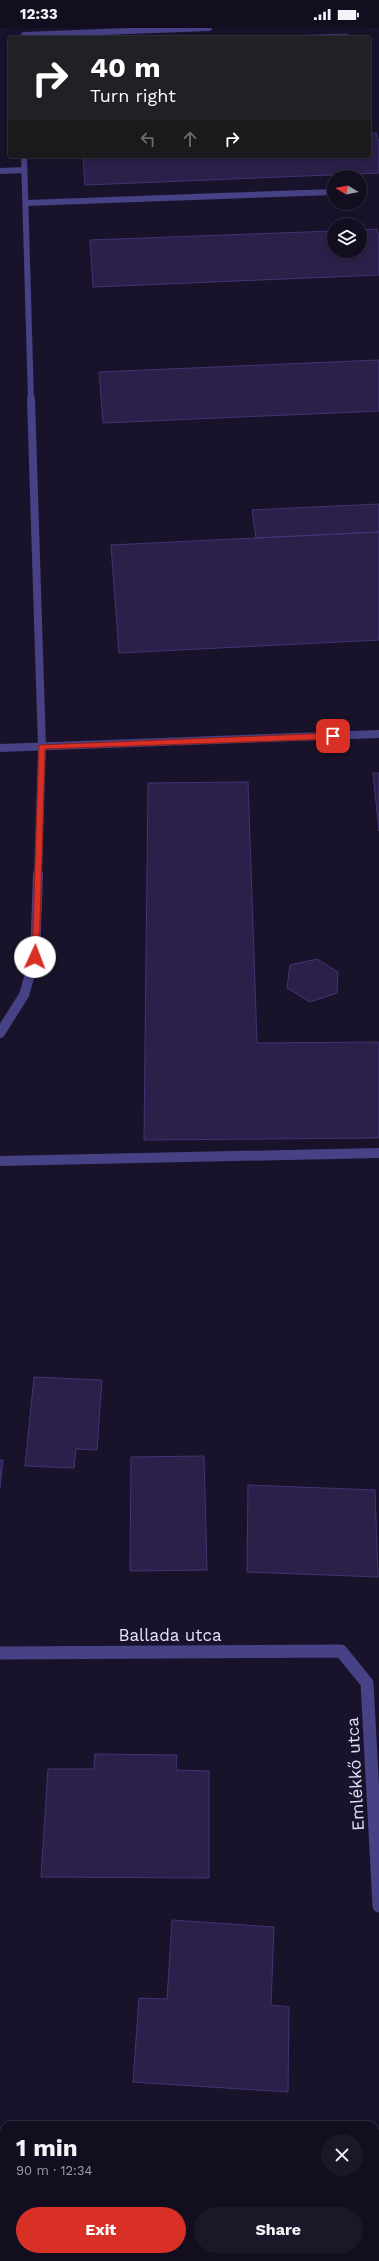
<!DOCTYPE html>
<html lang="en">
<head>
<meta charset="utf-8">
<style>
  :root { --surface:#120e20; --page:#1b1729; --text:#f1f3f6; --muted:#9c9ca5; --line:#312e3e; --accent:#d93025 }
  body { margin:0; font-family:"Work Sans",sans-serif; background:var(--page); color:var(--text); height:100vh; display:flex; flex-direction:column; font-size:15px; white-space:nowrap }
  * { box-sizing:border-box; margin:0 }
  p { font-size:13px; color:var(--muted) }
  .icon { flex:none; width:22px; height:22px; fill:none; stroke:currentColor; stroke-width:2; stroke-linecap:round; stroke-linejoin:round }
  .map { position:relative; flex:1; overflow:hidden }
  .drawer { position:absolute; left:0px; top:2093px; width:379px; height:140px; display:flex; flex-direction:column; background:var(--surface); border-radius:12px 12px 0 0; box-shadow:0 2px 10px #0003,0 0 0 1px var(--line) }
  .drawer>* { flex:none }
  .hud { position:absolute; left:8px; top:8px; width:363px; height:122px; border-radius:4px; box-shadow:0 2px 10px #0003,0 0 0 1px var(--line); background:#202124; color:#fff; overflow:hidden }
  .needle { width:26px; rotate:280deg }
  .controls { position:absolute; left:327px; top:142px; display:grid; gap:8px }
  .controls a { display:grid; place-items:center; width:40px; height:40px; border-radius:50%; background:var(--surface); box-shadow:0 2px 10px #0003,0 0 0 1px var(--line); font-size:20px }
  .pin { position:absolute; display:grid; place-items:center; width:34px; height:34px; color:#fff; margin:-17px; border-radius:8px; box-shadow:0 2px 6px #0006 }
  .me { position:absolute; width:44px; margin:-22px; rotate:2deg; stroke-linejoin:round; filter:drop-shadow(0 0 3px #0008) }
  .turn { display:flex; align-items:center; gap:14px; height:84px; padding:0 16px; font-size:18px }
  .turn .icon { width:52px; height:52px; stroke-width:2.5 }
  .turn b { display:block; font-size:28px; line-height:34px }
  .lanes { display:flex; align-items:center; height:38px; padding:0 16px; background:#0003; justify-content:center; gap:20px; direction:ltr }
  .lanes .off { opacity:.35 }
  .round { display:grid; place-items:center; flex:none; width:42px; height:42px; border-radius:21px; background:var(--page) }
  .summary { display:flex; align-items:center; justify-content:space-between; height:68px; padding:0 16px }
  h1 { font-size:24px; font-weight:700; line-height:30px }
  .action { display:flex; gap:8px; margin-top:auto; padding:8px 16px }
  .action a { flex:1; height:46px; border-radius:24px; background:var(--accent); color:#fff; font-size:16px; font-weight:700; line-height:46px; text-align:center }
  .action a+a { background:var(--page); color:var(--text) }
  .status { display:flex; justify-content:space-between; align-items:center; height:28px; padding:0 20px; background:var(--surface); direction:ltr }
  .status svg { height:11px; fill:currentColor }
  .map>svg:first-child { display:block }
  .building { fill:#2b204a; stroke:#433475 }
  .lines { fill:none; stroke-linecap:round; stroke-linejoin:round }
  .lane-far2 { stroke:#474186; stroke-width:6 }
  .lane-far1 { stroke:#474186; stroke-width:8 }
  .lane { stroke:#474186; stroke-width:10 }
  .street { stroke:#474186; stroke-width:13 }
  .route { fill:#d93025; stroke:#8d1f18 }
  .labels { text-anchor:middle; stroke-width:3; stroke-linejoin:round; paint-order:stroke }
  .near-street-label { font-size:17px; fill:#e3defd; stroke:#18132a }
</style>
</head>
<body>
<div class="status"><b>12:33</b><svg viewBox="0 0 49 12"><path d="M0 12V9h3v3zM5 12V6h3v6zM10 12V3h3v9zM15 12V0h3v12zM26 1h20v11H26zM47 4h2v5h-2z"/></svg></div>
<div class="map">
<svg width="379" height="2233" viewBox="0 0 379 2233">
  <rect width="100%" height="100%" fill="#18132a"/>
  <path class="building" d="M 347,6 L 348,10 L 230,10 Z
    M 369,105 L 376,105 L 379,114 L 379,145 L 85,157 L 83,128 L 369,128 Z
    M 377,201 L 379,209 L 379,247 L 93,259 L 90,212 L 334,203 L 334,223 L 360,223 L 360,202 Z
    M 379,332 L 379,383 L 103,395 L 99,344 Z
    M 379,476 L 379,504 L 256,510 L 252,482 Z
    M 379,504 L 379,612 L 119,625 L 111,517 Z
    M 373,745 L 379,745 L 379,803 Z
    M 248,754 L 257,1015 L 379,1014 L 379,1110 L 144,1112 L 148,755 Z
    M 317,931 L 338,944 L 337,965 L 310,974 L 287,960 L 290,937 Z
    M 34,1349 L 102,1352 L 97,1422 L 76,1421 L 74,1440 L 25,1438 Z
    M 204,1428 L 207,1542 L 130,1543 L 131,1429 Z
    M 0,1432 L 3,1432 L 0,1460 Z
    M 248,1457 L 375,1462 L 378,1549 L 247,1544 Z
    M 95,1726 L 177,1727 L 176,1742 L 209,1743 L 209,1850 L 41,1849 L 48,1741 L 94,1741 Z
    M 172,1892 L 274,1899 L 271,1977 L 289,1979 L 288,2064 L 133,2054 L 139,1970 L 167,1971 Z
    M 102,2229 L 315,2229 L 315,2233 L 102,2233 Z"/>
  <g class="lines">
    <path class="lane-far2" d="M 24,7 L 209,0
      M 24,128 L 31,372
      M 0,143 L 24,142
      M 26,175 L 334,164"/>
    <path class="lane-far1" d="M 31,371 L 42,719 L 38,847
      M 0,720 L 379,706"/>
    <path class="lane" d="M 0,1005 L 24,967 L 35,929 L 38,846
      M 0,1133 L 379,1125"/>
    <path class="street" d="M 0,1625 L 341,1623 L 367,1655 L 379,1878"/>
  </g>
  <path class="route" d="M 333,705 L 337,708 L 333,711 L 45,721 L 39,929 L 38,932 L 32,932 L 39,717 Z"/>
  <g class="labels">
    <g class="near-street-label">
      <text x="170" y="1613">Ballada utca</text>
      <text transform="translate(355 1746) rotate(-93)" y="6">Emlékkő utca</text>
    </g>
  </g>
</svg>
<div class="controls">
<a><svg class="needle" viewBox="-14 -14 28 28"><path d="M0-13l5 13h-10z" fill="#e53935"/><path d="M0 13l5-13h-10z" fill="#9c9ca5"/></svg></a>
<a><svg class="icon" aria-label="layers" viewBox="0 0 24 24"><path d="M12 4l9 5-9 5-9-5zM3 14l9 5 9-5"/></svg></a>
</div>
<div class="pin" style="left:333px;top:708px;background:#d93025"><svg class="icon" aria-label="arrive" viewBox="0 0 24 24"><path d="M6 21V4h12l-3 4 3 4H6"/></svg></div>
<svg class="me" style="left:35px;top:929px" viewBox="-20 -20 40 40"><circle r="19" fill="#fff"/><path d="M0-13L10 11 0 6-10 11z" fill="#d93025"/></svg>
<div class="hud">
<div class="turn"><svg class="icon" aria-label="right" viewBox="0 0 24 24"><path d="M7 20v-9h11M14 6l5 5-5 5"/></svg><div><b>40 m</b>Turn right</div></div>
<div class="lanes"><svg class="icon off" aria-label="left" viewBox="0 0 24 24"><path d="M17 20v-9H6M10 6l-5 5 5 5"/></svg><svg class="icon off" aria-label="ahead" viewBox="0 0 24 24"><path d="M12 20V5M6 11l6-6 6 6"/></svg><svg class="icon" aria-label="right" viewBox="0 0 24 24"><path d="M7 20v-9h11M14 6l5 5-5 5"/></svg></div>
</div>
<section class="drawer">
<div class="summary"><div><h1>1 min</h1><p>90 m · 12:34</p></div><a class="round"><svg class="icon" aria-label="close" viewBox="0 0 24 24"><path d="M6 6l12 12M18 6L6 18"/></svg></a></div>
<div class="action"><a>Exit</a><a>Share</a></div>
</section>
</div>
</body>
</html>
